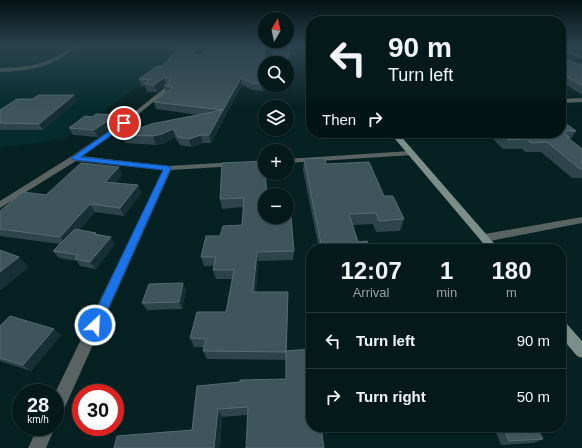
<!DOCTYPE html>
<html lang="en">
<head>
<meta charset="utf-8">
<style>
  :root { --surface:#04191a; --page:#122627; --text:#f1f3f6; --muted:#97a0a2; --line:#253839 }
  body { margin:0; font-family:Arial,sans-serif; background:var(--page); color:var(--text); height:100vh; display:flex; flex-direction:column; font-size:15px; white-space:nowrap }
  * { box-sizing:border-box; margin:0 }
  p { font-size:13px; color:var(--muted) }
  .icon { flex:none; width:22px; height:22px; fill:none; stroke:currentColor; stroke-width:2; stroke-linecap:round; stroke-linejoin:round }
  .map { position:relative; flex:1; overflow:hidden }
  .panel { position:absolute; left:306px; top:244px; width:260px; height:188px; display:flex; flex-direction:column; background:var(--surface); border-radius:16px; box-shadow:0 1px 3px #0004,0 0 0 1px var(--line) }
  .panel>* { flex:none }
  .banner { position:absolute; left:306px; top:16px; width:260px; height:122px; border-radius:16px; box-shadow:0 1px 3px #0004,0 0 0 1px var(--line); background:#04191a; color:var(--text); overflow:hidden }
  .needle { width:26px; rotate:9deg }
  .tools { position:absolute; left:258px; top:12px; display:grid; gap:8px }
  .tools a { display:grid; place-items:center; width:36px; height:36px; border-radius:50%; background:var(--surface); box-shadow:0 1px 3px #0004,0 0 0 1px var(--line); font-size:20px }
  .speed { position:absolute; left:12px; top:384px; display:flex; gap:8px; font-size:20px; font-weight:700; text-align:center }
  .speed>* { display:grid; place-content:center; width:52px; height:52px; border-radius:50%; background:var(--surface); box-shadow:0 1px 3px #0004,0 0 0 1px var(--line); line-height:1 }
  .speed small { font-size:10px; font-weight:400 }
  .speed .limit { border:6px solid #d22; background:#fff; color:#111 }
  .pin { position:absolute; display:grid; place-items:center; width:34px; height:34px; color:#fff; margin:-17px; border:2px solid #fff; border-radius:50%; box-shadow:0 1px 4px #0007 }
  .me { position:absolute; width:44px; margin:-22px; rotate:25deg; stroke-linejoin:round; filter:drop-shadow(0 0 3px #0008) }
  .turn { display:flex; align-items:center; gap:14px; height:84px; padding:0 16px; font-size:18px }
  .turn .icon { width:52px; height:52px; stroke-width:2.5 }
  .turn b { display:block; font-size:28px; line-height:34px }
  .then { display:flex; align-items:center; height:38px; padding:0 16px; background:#0003; gap:8px; font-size:15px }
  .eta { display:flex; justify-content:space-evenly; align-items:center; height:68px; text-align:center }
  .eta b { font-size:24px; font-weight:800; line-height:28px }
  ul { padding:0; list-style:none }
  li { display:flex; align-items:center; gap:12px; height:56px; padding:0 16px; border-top:1px solid var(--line) }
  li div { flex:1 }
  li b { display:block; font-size:15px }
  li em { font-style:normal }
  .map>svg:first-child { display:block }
  .built { fill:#052b2d }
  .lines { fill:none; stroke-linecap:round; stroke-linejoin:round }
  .minor { fill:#596462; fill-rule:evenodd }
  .secondary { fill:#7c8e8a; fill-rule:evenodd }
  .wall { fill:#2d444b; fill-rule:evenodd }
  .shaded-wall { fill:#162f34 }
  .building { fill:#3f555c; stroke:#566b71 }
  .route { fill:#1a73e8; stroke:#114b97 }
</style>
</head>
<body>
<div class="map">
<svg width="582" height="448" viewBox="0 0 582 448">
  <rect width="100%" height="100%" fill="#062122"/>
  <path class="built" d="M 0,46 L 191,46 L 88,123 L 64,139 L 0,148 Z"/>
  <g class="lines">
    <path class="minor" d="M 73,46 L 77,46 C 55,67 29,71 0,72 L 0,68 C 32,67 46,65 73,46 Z
      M 561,47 L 582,56 L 582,59 L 561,50 Z
      M 167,86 L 172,87 L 126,124 L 82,156 L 168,166 L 236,162 L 240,164 L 236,166 L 171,170 L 61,416 L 55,418 L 55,393 L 163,170 L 76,161 L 0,208 L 0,201 L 72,156 L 122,122 Z
      M 582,98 L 582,102 L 561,103 L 561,99 Z
      M 410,151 L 413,151 L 413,155 L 287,163 L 287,159 Z
      M 582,217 L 582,223 L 485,242 L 481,241 L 480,238 L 481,235 L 485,234 Z
      M 38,427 L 55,427 L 46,448 L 28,448 Z"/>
    <path class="secondary" d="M 390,133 L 398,133 L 499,249 L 488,249 Z
      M 561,321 L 566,323 L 582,341 L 582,358 L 577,356 L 561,337 Z"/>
  </g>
  <path class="wall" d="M 181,46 L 266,46 L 263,91 L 252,90 L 242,85 L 211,143 L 203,143 L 191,147 L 180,145 L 175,137 L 165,143 L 156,145 L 125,143 L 122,135 L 199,115 L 156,109 L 154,102 L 166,92 L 164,86 L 157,92 L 147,92 L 145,86 L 141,86 L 139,79 L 162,66 ZM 208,47 L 200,55 L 198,55 L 203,49 Z
    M 272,51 L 290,59 L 287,63 L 273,63 Z
    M 561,60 L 578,64 L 582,64 L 582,95 L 561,81 Z
    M 77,101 L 43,130 L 0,130 L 0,110 Z
    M 116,115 L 119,122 L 98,137 L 73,135 L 69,128 L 92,117 Z
    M 561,120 L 576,131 L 570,140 L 582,149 L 582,178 L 572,178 L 541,152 L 525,152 L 522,149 L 503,149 L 487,133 L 561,133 Z
    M 304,159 L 326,164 L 384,196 L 404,219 L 400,231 L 376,232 L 373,224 L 353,225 L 358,242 L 370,249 L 313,249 L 314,245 L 318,244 L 303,170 Z
    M 222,163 L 265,217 L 294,251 L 293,260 L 258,261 L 256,292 L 288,292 L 287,350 L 311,360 L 247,415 L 222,417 L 220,448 L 114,448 L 192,430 L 197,386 L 286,379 L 286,360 L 207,359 L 203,351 L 204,347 L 194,347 L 190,338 L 226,312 L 232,279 L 216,279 L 213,270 L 214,266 L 204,266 L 201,257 L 220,236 L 242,225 L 243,207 L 222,209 L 220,199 Z
    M 119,167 L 122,175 L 115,183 L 138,185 L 141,193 L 124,216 L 95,212 L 79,230 L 96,233 L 96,234 L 115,244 L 96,269 L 80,266 L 77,261 L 59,258 L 53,251 L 60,244 L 0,236 L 0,211 L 46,195 Z
    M 271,173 L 286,176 L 286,179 L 272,180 Z
    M 186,290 L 182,309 L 147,310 L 142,303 Z
    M 0,326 L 61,335 L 31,371 L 0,361 Z
    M 494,427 L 536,427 L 543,439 L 534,443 L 501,445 Z"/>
  <path class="shaded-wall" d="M 199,46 L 212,46 L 203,49 L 194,58 L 193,52 Z
    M 265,46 L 266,46 L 263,91 L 263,84 Z
    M 290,52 L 290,59 L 287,66 L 287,63 L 285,63 Z
    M 164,78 L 166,85 L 157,92 L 154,85 Z
    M 241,78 L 242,85 L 211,143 L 209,135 Z
    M 74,95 L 77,101 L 43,130 L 39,124 Z
    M 116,115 L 119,122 L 98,137 L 94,130 Z
    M 173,129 L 175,137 L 165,143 L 156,145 L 153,136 Z
    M 201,135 L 203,143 L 191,147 L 189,139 Z
    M 119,167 L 122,175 L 109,190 L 105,182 Z
    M 138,185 L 141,193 L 124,216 L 120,208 Z
    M 90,204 L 95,212 L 66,245 L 60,237 Z
    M 111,237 L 115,244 L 96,269 L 90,262 Z
    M 257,252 L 258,261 L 255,301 L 253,292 Z
    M 19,257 L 29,267 L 0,291 L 0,272 Z
    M 183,283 L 186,290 L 182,309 L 179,302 Z
    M 54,329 L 61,335 L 31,371 L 23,365 Z
    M 218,409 L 222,417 L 220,448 L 214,448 Z"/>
  <path class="building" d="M 181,46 L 199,46 L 193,52 L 194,55 L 200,55 L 208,47 L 211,46 L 265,46 L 263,84 L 251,83 L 241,78 L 209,135 L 201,135 L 189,139 L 178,137 L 173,129 L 162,134 L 153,136 L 122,135 L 151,124 L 223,110 L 154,102 L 173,87 L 164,86 L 171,79 L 164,78 L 154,85 L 144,84 L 150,80 L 139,79 L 157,66 L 162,66 Z
    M 272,51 L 290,52 L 285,63 L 274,63 Z
    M 561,60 L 570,60 L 578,64 L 582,64 L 582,86 L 561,73 Z
    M 39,95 L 74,95 L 39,124 L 0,123 L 0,110 L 17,99 L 32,99 Z
    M 96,114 L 116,115 L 94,130 L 69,128 L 85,116 L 92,117 Z
    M 561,120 L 576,131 L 562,131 L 569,137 L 567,137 L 582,149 L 582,168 L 580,169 L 547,142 L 531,143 L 527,139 L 508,140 L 501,133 L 561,133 Z
    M 325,158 L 326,164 L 369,162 L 384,196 L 393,196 L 404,219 L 379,221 L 376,213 L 349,214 L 358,242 L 367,241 L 370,249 L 314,249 L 314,245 L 321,244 L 304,159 Z
    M 264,161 L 267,195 L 265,195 L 265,217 L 287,217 L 287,206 L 290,206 L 294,251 L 257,252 L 253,292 L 288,292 L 286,352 L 203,351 L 206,339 L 190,338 L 197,312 L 226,312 L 234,270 L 213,270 L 216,257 L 201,257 L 206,236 L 220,236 L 223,226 L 242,225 L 244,198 L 220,199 L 222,163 Z
    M 81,163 L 119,167 L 105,182 L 138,185 L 120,208 L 90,204 L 60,237 L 0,229 L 0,211 L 23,192 L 46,195 Z
    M 272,173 L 286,173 L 286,176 L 272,177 Z
    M 75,229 L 96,233 L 94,234 L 111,237 L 90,262 L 75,259 L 78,255 L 53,251 Z
    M 0,250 L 19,257 L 0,272 Z
    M 183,283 L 179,302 L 142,303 L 149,284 Z
    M 10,316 L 54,329 L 23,365 L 0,358 L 0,326 Z
    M 310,349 L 311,360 L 311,427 L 321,427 L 324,448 L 246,448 L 248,407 L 218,409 L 214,448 L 114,448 L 117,436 L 192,430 L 197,386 L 240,382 L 240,380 L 286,379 L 286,351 Z
    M 503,427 L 536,427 L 543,439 L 509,441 Z"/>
  <linearGradient id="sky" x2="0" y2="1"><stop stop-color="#031213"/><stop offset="0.43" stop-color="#2a434f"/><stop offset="1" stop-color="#2a434f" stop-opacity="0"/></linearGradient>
  <rect width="582" height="108" fill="url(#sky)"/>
  <path class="route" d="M 124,121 L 127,123 L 127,124 L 81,157 L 168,166 L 171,168 L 99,329 L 95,330 L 90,329 L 89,325 L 163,170 L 75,160 L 71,158 Z"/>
</svg>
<div class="tools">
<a><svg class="needle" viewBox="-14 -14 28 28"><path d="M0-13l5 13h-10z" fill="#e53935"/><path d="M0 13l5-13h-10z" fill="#97a0a2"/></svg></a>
<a><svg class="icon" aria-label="search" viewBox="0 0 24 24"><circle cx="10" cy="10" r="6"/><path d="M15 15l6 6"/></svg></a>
<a><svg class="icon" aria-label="layers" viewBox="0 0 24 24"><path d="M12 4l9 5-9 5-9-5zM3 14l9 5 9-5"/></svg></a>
<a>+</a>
<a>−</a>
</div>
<div class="speed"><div>28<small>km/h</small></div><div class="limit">30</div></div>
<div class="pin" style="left:124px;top:123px;background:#d93025"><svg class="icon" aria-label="arrive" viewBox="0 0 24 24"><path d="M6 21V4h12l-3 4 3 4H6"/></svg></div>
<svg class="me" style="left:95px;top:325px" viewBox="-20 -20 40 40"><circle r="17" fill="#1a73e8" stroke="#fff" stroke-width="3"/><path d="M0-11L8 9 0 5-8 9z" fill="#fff"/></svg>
<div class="banner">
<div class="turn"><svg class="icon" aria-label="left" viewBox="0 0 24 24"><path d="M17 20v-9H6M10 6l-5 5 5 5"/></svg><div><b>90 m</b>Turn left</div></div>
<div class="then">Then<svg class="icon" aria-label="right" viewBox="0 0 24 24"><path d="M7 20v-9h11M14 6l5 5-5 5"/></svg></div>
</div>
<section class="panel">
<div class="eta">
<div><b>12:07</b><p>Arrival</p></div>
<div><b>1</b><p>min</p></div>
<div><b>180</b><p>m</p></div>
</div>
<ul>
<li><svg class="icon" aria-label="left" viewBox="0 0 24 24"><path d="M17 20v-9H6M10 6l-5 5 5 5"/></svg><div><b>Turn left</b></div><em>90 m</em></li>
<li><svg class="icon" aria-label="right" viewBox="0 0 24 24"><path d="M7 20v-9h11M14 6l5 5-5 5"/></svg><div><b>Turn right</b></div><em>50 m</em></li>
</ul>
</section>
</div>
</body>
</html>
